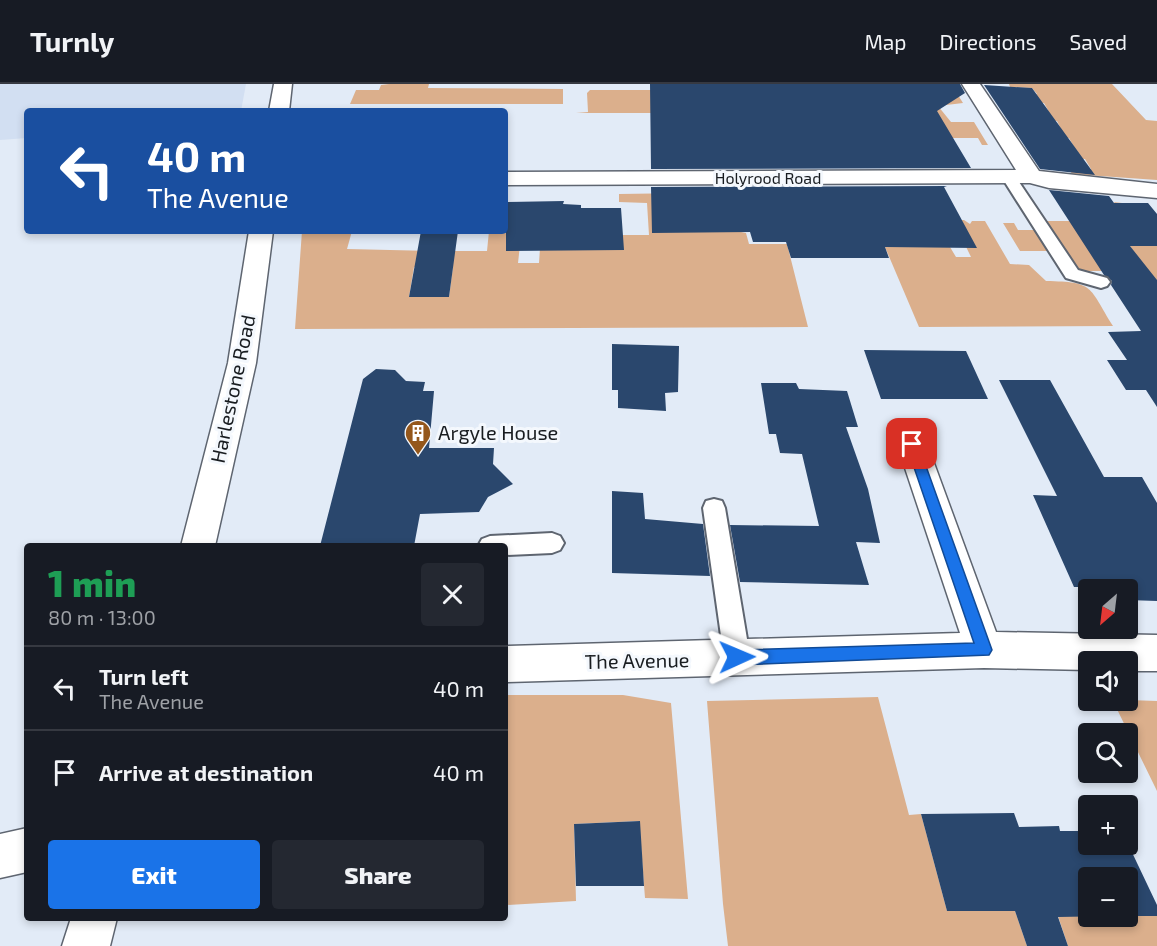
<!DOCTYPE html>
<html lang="en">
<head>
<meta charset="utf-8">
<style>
  :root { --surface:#171b24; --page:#242831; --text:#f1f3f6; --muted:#9ea1a6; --line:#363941; --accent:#1a73e8 }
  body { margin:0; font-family:"Exo 2",sans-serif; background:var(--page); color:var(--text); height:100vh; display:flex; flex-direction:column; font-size:22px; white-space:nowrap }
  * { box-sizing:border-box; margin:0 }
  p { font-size:20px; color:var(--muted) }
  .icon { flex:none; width:33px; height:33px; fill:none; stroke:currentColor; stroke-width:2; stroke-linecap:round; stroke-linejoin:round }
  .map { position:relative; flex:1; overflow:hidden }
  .sheet { position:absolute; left:24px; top:459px; width:484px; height:378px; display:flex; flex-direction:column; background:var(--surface); border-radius:6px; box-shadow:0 3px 9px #0003 }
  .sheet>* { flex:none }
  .guide { position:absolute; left:24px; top:24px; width:484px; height:126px; border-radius:6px; box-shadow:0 3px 9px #0003; background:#1a4fa0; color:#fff; overflow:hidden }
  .needle { width:39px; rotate:208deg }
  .tools { position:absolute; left:1078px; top:495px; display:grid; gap:12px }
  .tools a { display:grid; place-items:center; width:60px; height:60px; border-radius:6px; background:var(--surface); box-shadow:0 3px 9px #0003; font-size:30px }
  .pin { position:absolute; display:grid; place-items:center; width:51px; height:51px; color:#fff; margin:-26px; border-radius:12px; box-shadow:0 3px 9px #0006 }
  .me { position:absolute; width:66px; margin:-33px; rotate:89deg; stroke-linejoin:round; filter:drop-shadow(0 0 4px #0008) }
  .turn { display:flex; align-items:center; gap:21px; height:126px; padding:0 24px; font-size:27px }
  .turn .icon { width:78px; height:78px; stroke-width:2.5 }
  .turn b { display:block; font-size:42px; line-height:51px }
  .round { display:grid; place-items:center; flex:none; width:63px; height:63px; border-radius:6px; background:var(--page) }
  .headline { display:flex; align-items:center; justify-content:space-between; height:102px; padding:0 24px }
  h1 { font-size:36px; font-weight:800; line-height:45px; color:#1e9e55 }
  .cta { display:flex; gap:12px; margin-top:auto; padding:12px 24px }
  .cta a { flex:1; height:69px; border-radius:6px; background:var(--accent); color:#fff; font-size:24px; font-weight:800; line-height:69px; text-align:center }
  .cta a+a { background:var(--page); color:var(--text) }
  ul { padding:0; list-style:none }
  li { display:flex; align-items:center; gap:18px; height:84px; padding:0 24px; border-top:2px solid var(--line) }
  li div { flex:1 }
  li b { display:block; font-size:22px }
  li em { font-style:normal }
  header { display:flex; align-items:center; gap:36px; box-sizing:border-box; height:84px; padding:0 30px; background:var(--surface); border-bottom:2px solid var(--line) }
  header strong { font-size:28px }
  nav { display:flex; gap:33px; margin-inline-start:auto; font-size:21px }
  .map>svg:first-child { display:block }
  .built { fill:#d2dff2 }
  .green { fill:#dbaf8c }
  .building { fill:#2a476d }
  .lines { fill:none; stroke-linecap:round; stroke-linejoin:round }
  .lane-casing { stroke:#5e6570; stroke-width:4 }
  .street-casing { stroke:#5e6570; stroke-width:3 }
  .primary-casing { stroke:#5e6570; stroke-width:3 }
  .lane { fill:#fff; fill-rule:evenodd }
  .street { fill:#fff; fill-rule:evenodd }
  .primary { fill:#fff; fill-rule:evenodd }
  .route { fill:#1a73e8; stroke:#114b97; stroke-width:1.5 }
  .labels { text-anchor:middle; stroke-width:6; stroke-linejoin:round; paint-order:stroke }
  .far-street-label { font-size:16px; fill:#181c20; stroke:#f4f8fd }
  .street-label { font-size:20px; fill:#181c20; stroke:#f4f8fd }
  .poi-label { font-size:20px; fill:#181c20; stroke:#f4f8fd; text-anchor:start }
</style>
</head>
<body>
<header>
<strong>Turnly</strong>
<nav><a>Map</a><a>Directions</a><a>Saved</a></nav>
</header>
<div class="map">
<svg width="1157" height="862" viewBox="0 0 1157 862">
  <rect width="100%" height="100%" fill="#e2ebf7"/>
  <path class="built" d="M 0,0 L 246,0 L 241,27 L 27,27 L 27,54 L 0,56 Z"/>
  <path class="green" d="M 389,0 L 429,0 L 428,4 L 563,5 L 563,20 L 350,20 L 356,6 L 379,6 L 381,1 Z
    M 777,0 L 951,0 L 963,19 L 938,22 L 951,38 L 974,38 L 988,61 L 982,61 L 978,54 L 909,54 L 714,29 L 576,29 L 588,28 L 587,9 L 590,6 L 658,6 Z
    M 1009,0 L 1112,0 L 1146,36 L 1157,37 L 1157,96 L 1072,90 L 1069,85 L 1091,85 L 1085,75 L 1060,74 L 1074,63 L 1069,54 L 1045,53 L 1061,45 L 1057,37 L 1033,36 L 1048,26 L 1044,19 L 1021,18 L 1037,10 L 1032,4 L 1010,3 Z
    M 686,109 L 693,148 L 741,148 L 746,149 L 749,160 L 787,160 L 808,243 L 295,245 L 302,147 L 352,147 L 347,165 L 433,167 L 436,182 L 414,183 L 409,213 L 449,213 L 453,183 L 443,167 L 487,167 L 489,147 L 522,143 L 518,179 L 539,179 L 540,164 L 623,151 L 649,151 L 647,119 L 619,118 L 619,110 Z
    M 1114,118 L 1122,119 L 1157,158 L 1157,207 L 1123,187 L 1078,187 L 1045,137 L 1085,137 L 1134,168 L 1123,152 L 1131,162 L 1148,162 Z
    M 953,136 L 964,136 L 970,140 L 972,137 L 985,137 L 1010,180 L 1029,181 L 1046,197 C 1095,198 1088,202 1113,242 L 919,243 L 885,163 L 950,163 L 956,173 L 971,173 Z
    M 1003,139 L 1014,139 L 1018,146 L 1036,146 L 1050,167 L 1020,167 Z
    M 506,611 L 623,611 L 671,619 L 688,815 L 645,814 L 639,737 L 574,740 L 576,817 L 506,821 Z
    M 878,613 L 909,731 L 921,730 L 947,827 L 1015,827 L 1027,862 L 728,862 L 723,820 L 707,617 Z
    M 1128,616 L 1157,617 L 1157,707 L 1113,617 Z
    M 1055,823 L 1089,823 L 1089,832 L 1157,832 L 1157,862 L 1068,862 Z"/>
  <path class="building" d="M 650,0 L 960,0 L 965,9 L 937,27 L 971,84 L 651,85 Z
    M 984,1 L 1032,4 L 1095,91 L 1040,85 Z
    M 947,102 L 944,103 L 977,164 L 885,163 L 889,174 L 791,174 L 786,158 L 753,158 L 750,148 L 652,149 L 651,103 Z
    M 1049,106 L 1109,112 L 1114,119 L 1148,119 L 1157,130 L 1157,162 L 1130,162 L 1157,196 L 1157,323 L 1146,306 L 1126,306 L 1107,276 L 1127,276 L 1108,248 L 1141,247 L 1111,201 L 1112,197 L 1104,191 Z
    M 564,117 L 563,120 L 581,121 L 581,124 L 621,124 L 624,166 L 506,167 L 506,118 Z
    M 421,147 L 458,147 L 449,213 L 409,213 Z
    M 612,260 L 679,262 L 678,308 L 665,309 L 666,327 L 618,324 L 618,306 L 612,306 Z
    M 864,266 L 966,267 L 988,315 L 881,315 Z
    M 376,285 L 395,286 L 406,297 L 425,298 L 423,307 L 434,307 L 429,364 L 494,364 L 493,380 L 513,400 L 488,413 L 479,428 L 420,430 L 414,462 L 320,462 L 363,295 Z
    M 999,296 L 1050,296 L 1104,393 L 1142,393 L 1157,419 L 1157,517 L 1128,516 L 1128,506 L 1089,507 L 1087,503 L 1074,503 L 1033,411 L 1057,412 Z
    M 761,299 L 796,299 L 799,305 L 847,307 L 858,343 L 846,343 L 868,405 L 880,459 L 856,458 L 869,501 L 740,498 L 730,441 L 819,442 L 802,370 L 780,369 L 776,350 L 769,350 Z
    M 612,407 L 643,409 L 645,435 L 703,440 L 710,492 L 612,489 Z
    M 1014,729 L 1019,743 L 1059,742 L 1060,747 L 1089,747 L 1089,760 L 1128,760 L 1157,821 L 1157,832 L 1128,832 L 1128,794 L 1089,794 L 1089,832 L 1113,832 L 1058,833 L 1068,862 L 1027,862 L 1015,827 L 947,827 L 921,730 Z
    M 640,737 L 644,802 L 576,802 L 574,740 Z"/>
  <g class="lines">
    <g class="lane-casing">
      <path id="lane" d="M 1008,88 L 1013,89 L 1078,186 L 1107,194 L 1110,198 L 1107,202 L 1101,204 L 1066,194 L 1001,92 Z
        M 714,415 L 722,417 L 725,424 L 750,573 L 746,582 L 737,585 L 728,582 L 724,573 L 703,424 L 706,417 Z
        M 552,449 L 560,452 L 564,459 L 560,466 L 552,469 L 506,471 L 506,462 L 478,462 L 482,455 L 490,452 Z"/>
    </g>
    <g class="street-casing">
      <path id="street" d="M 962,0 L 980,0 L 1039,87 L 1157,100 L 1157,114 L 1049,104 L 1030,99 L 506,101 L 506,88 L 1016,86 Z
        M 912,348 L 923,351 L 927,360 L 996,548 L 1157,551 L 1157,587 L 1128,587 L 1128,578 L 1089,578 L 1089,586 L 984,584 L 506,598 L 506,562 L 960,549 L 897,360 L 901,351 Z
        M 27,744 L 27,788 L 0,794 L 0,750 Z"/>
    </g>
    <g class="primary-casing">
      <path id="primary" d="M 274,0 L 292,0 L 289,27 L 269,27 Z
        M 249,147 L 273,147 L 256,279 L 215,462 L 181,462 L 228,279 Z
        M 71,834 L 117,834 L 110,862 L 62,862 Z"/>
    </g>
    <use href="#lane" class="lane"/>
    <use href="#street" class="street"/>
    <use href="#primary" class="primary"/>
  </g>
  <path class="route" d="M 912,355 L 918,360 L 992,566 L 989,571 L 737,581 L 732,579 L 729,573 L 732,568 L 737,566 L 974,559 L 906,360 Z"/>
  <defs>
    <g id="building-pin" transform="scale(1.35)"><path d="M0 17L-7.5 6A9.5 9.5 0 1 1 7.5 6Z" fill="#94571b" stroke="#f4f8fd"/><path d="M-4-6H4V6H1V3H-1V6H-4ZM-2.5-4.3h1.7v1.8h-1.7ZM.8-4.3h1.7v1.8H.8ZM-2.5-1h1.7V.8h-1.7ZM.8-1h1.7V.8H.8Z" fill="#fff"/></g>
  </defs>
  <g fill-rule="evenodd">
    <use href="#building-pin" x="418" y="349"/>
  </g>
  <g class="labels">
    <g class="far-street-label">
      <text x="768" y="100">Holyrood Road</text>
    </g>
    <g class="street-label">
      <text transform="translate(233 305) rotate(-78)" y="7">Harlestone Road</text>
      <text transform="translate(637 577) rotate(-1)" y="7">The Avenue</text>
    </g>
    <g class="poi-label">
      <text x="438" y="356">Argyle House</text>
    </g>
  </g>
</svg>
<div class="tools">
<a><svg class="needle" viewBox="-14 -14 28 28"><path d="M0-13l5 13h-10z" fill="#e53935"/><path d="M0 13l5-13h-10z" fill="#9ea1a6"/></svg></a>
<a><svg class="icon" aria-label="sound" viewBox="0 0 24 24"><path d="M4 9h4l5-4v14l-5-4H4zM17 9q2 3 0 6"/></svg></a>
<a><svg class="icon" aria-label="search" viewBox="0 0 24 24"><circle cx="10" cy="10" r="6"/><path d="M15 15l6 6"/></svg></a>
<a>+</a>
<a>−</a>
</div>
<div class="pin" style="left:912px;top:360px;background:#d93025"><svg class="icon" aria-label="arrive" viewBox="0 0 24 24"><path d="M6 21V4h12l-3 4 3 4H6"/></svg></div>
<svg class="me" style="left:737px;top:573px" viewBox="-20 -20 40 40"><path d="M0-17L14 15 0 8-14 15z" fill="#1a73e8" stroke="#fff" stroke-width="4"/></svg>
<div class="guide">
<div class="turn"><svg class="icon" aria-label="left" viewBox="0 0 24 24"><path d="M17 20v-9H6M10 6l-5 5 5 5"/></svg><div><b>40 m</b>The Avenue</div></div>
</div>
<section class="sheet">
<div class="headline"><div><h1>1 min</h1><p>80 m · 13:00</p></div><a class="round"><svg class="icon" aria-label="close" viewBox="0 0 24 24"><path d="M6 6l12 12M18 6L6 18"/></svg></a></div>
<ul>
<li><svg class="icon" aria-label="left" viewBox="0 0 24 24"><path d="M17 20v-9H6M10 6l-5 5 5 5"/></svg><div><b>Turn left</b><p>The Avenue</p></div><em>40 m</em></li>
<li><svg class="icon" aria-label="arrive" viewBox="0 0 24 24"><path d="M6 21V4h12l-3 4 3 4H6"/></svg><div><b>Arrive at destination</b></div><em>40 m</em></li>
</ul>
<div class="cta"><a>Exit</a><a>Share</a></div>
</section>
</div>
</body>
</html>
